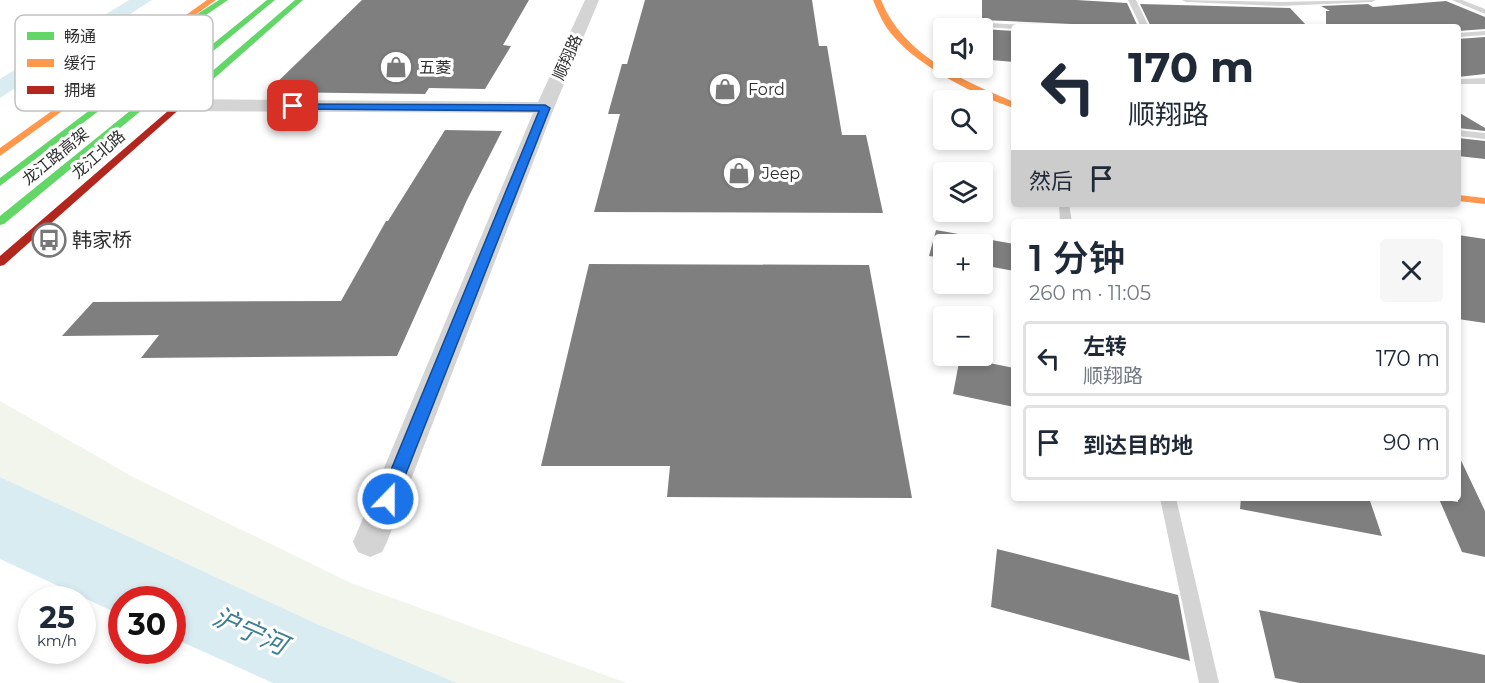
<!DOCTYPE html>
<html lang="zh">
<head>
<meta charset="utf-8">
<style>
  :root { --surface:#fff; --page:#f6f6f7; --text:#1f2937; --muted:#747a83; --line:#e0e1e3 }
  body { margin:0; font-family:Montserrat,"Noto Sans SC",sans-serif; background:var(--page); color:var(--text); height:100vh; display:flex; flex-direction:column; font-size:22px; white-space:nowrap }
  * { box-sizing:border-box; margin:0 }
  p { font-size:20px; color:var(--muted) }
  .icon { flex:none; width:33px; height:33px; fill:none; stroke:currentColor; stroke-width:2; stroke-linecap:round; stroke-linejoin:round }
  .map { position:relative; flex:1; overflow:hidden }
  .sheet { position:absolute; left:1011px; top:219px; width:450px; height:282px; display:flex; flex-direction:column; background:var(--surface); border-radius:6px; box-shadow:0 3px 9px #0003 }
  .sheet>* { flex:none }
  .banner { position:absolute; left:1011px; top:24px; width:450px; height:183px; border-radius:6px; box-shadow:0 3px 9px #0003; background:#fff; color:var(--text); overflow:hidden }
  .tools { position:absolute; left:933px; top:18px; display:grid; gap:12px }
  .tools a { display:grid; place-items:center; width:60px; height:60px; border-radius:6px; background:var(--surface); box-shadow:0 3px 9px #0003; font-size:30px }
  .speed { position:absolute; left:18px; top:586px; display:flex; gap:12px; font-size:30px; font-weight:700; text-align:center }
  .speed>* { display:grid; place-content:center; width:78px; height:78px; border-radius:50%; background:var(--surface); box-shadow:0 3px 9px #0003; line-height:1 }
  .speed small { font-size:15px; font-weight:400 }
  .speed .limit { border:9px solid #d22; background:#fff; color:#111 }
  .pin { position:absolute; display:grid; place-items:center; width:51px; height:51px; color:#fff; margin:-26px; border-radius:12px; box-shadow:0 3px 9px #0006 }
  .me { position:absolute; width:66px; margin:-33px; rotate:22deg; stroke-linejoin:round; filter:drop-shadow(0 0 4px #0008) }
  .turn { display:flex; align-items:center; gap:21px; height:126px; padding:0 18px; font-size:27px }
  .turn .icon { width:78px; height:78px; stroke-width:2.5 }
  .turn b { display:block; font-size:42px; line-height:51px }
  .then { display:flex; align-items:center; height:57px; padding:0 18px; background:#0003; gap:12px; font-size:22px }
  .round { display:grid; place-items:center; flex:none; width:63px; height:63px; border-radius:6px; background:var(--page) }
  .summary { display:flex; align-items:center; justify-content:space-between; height:102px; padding:0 18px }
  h1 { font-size:36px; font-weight:600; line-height:45px }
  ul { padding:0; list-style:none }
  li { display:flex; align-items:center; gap:18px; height:75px; margin:0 12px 9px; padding:0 6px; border:3px solid var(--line); border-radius:6px }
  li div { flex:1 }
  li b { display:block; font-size:22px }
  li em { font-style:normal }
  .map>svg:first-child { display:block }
  .green { fill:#f2f5ec }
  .water { fill:#d9ecf2 }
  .building { fill:#7f7f7f }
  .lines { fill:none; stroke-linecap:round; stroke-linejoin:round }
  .lane { fill:#d4d4d4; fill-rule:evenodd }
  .street { fill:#d4d4d4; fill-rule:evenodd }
  .fast { fill:#63d668; fill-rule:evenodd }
  .slow { fill:#ff974d; fill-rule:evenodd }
  .jam { fill:#b3261e; fill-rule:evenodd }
  .route { fill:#1a73e8; stroke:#114b97; stroke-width:1.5 }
  .labels { text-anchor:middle; stroke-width:6; stroke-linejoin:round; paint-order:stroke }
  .far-street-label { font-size:16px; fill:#2f2f2f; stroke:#fff }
  .far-poi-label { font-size:16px; fill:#2f2f2f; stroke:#fff; text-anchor:start }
  .poi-label { font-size:20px; fill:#2f2f2f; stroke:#fff; text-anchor:start }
  .near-water-label { font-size:26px; font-style:italic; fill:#3d7e91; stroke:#fff }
  .key { fill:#fff; stroke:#c1c1c1; stroke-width:1.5 }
  .key-label { font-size:16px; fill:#2f2f2f }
</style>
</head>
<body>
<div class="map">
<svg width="1485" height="683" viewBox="0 0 1485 683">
  <rect width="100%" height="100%" fill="#fff"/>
  <path class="green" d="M 0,401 L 135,478 L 351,583 L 627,683 L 457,683 L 315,623 L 0,477 Z"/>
  <path class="water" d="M 129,0 L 152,0 L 0,98 L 0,79 Z
    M 0,477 L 315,623 L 457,683 L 273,683 L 173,638 L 172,600 L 122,600 L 121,615 L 0,559 Z"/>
  <path class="building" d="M 362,0 L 529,0 L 503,45 L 511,46 L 485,89 L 429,88 L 425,94 L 267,92 Z
    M 645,0 L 812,0 L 819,46 L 827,46 L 842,135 L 866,135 L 883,213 L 594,212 L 620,114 L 608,114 L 622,64 L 627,64 Z
    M 982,0 L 1076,0 L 1127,3 L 1138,27 L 982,20 Z
    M 1446,1 L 1485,17 L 1485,29 L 1458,31 L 1458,27 L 1326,27 L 1326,11 L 1330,11 L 1321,6 L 1368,4 L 1373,7 Z
    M 1140,4 L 1290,8 L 1308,27 L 1151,27 Z
    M 982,29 L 1014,31 L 1014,62 L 991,60 L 987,38 L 982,38 Z
    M 1485,37 L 1485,74 L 1458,77 L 1458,39 Z
    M 1458,112 L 1485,128 L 1485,131 L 1458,128 Z
    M 445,130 L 502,131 L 467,200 L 397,356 L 141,358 L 159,335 L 62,336 L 93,302 L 341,301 L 386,221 L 388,221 Z
    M 1458,138 L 1485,141 L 1485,159 L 1458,156 Z
    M 936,230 L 1014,244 L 1014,271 L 982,265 L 982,244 L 944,244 L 944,258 L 929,256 Z
    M 1458,235 L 1485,239 L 1485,323 L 1458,319 Z
    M 589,264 L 869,265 L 912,498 L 667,497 L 670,466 L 541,466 Z
    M 960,357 L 1014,368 L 1014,407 L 953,394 Z
    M 1458,454 L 1485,511 L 1485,557 L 1462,552 L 1439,499 L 1458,502 Z
    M 1241,498 L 1369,498 L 1382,536 L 1240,509 Z
    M 997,549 L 1178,595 L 1190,661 L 991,607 Z
    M 1259,610 L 1485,655 L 1485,683 L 1300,683 L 1275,678 Z"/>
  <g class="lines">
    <path class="lane" d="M 1128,0 L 1136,0 L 1149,27 L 1141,27 Z
      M 1182,0 L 1279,2 L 1376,0 L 1372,2 L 1279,6 L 1186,2 Z
      M 1452,0 L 1462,0 L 1485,9 L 1485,14 Z
      M 943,20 L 1021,25 L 1025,27 L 1014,27 L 1014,29 L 946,24 L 943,24 Z
      M 1485,31 L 1485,35 L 1458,37 L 1458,33 Z
      M 1485,78 L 1485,84 L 1458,84 L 1460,79 Z
      M 1458,130 L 1485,133 L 1485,139 L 1458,136 Z
      M 1059,204 L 1069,204 L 1072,222 L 1060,222 Z
      M 1160,498 L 1176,498 L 1219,683 L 1199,683 Z"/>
    <path class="street" d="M 585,0 L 599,0 L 554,108 L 387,542 L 382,552 L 370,557 L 358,552 L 353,542 L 533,113 L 178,111 L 171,109 L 169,105 L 171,101 L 178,99 L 538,102 Z"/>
    <path class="fast" d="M 219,0 L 228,0 L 171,39 L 165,39 L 165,35 Z
      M 267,0 L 275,0 L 4,224 L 0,225 L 0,216 Z
      M 295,0 L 303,0 L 201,90 L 195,90 L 195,86 Z
      M 193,32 L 200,34 L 0,186 L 0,178 Z"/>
    <path class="slow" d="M 207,0 L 216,0 L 0,156 L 0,148 Z
      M 873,0 L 881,0 C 903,55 962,80 1014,102 L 1014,108 C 976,96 920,67 894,37 C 884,26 879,14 873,0 Z
      M 1458,195 L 1485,198 L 1485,204 L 1458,201 Z"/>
    <path class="jam" d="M 198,85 L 202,88 L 201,90 L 4,265 L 0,266 L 0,256 Z"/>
  </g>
  <path class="route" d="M 290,104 L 545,105 L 550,108 L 396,499 L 393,504 L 388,506 L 382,504 L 379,499 L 539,111 L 293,109 L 290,108 Z"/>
  <defs>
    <g id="shop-ring" transform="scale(1.725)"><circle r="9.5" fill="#fff" stroke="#787878" stroke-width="1.5"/><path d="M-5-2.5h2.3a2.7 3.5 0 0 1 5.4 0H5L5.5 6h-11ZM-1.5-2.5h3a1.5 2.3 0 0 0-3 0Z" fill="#787878"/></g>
    <g id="bus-ring" transform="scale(1.725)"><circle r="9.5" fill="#fff" stroke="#787878" stroke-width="1.5"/><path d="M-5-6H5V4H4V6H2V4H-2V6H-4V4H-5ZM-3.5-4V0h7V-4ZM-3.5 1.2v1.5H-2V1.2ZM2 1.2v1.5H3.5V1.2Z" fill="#787878"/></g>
  </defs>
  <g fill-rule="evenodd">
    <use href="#shop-ring" x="396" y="67"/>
    <use href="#shop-ring" x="725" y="89"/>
    <use href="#shop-ring" x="739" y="173"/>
    <use href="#bus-ring" x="49" y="240"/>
  </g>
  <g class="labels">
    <g class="far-street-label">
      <text transform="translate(567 57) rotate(-66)" y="6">顺翔路</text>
      <text transform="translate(98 154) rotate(-41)" y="6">龙江北路</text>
      <text transform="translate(55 156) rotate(-39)" y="6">龙江路高架</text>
    </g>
    <g class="far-poi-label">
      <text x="419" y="73">五菱</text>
      <text x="748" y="95">Ford</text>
      <text x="762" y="179">Jeep</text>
    </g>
    <g class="poi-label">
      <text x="72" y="247">韩家桥</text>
    </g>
    <g class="near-water-label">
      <text transform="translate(250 631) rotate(24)" y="9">沪宁河</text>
    </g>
  </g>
  <rect x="15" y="15" width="198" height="96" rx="9" class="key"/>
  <rect x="27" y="32" width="27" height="8" fill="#63d668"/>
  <rect x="27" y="59" width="27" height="8" fill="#ff974d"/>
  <rect x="27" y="86" width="27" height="8" fill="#b3261e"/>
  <g class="key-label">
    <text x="64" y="42">畅通</text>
    <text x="64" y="69">缓行</text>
    <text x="64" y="96">拥堵</text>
  </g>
</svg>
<div class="tools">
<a><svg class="icon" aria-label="sound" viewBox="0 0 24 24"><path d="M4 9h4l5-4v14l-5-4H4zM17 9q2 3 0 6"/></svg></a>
<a><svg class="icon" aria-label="search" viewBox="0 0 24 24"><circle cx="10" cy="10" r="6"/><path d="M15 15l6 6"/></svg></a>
<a><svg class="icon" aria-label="layers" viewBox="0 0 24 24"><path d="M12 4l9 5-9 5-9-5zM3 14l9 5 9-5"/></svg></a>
<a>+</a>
<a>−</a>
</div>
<div class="speed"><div>25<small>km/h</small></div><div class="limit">30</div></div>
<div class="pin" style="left:293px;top:106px;background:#d93025"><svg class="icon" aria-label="arrive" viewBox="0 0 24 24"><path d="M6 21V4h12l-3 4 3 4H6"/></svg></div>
<svg class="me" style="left:388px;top:499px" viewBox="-20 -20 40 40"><circle r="17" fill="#1a73e8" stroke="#fff" stroke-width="3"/><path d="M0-11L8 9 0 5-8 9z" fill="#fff"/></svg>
<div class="banner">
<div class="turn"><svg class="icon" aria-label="left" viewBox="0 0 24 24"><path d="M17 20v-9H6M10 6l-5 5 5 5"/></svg><div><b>170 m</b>顺翔路</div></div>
<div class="then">然后<svg class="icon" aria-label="arrive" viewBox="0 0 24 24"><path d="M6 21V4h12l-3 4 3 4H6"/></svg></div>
</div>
<section class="sheet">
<div class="summary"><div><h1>1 分钟</h1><p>260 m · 11:05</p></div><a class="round"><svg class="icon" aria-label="close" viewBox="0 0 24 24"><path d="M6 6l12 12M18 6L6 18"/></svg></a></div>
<ul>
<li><svg class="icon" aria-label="left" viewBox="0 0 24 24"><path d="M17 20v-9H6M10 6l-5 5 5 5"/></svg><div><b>左转</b><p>顺翔路</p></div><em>170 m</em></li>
<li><svg class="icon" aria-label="arrive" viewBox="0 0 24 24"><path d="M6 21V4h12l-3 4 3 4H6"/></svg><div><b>到达目的地</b></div><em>90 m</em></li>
</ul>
</section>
</div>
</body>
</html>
